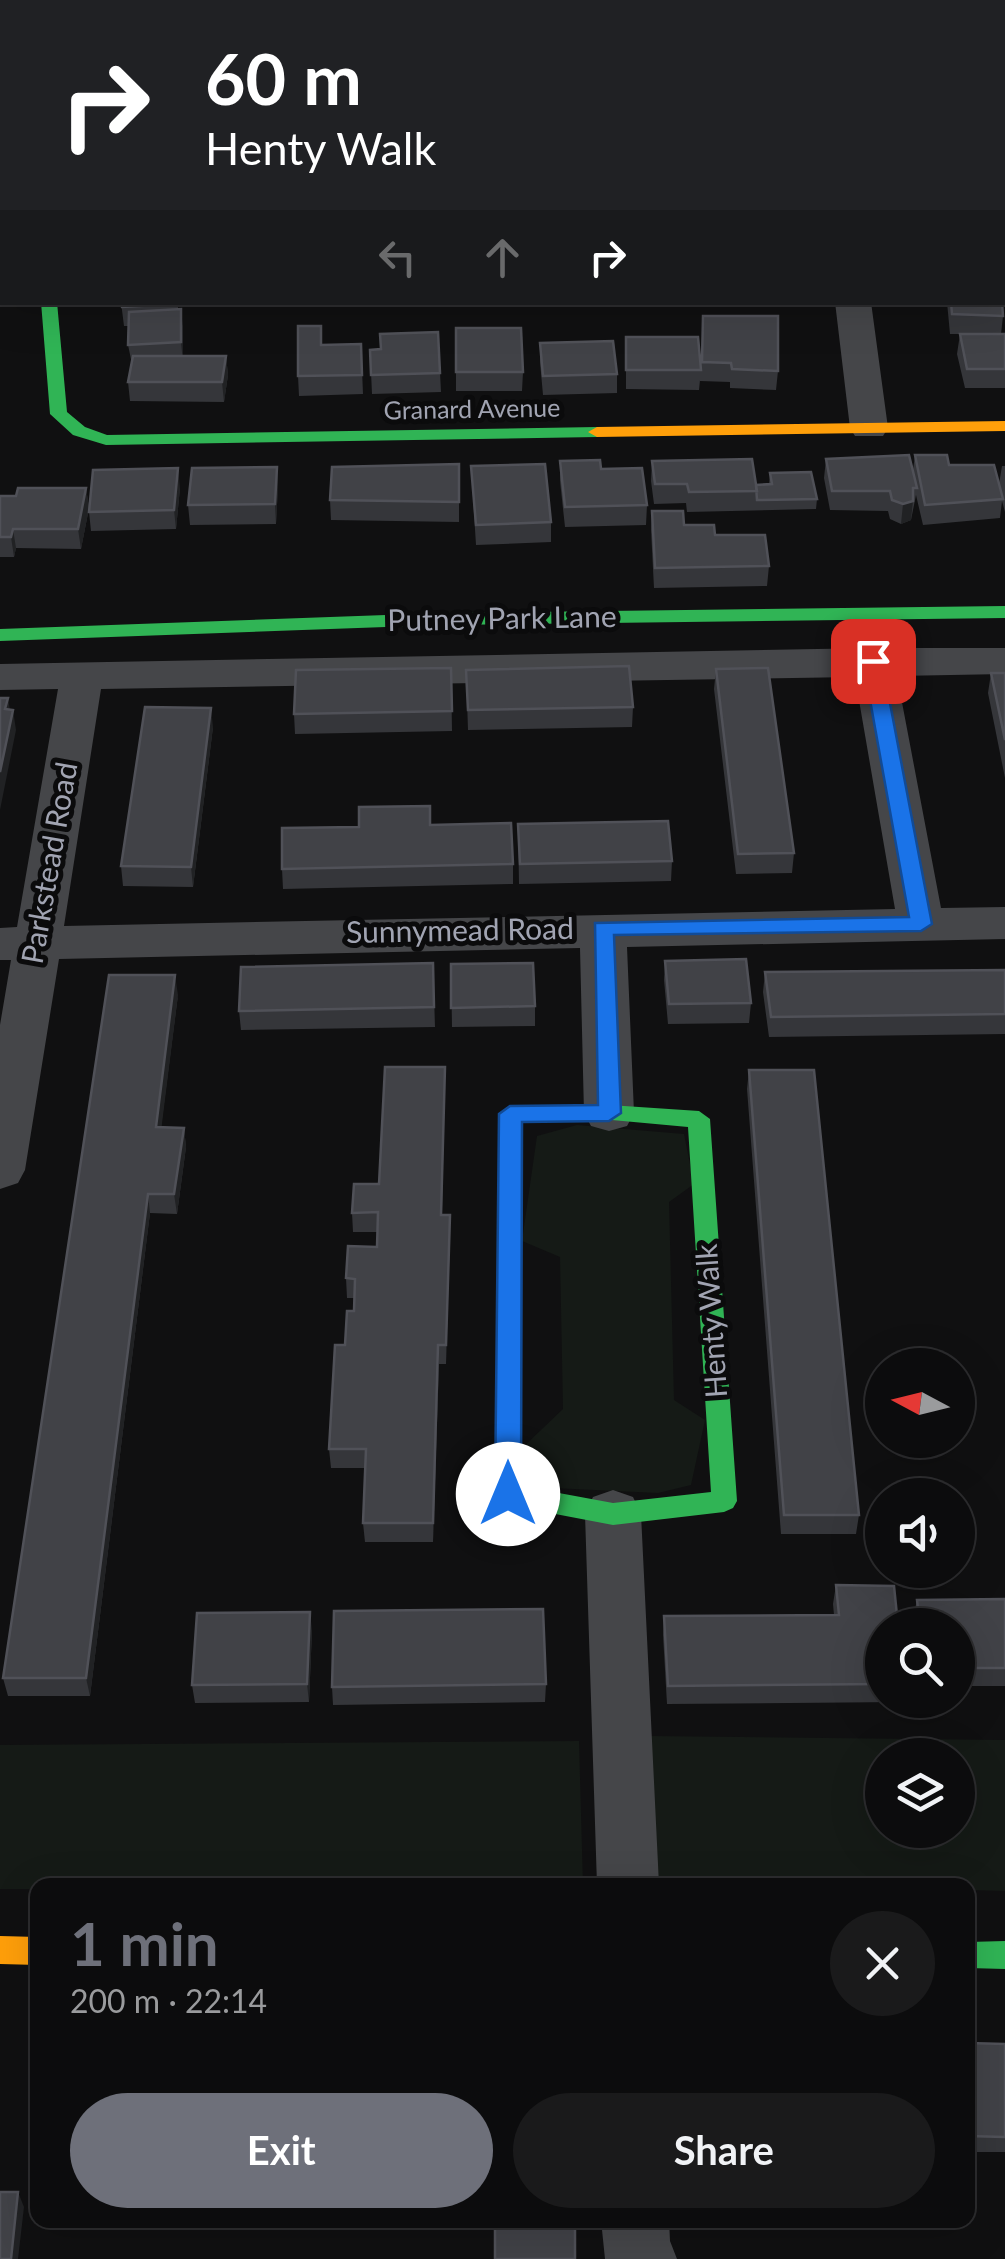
<!DOCTYPE html>
<html lang="en">
<head>
<meta charset="utf-8">
<style>
  :root { --surface:#0c0c0d; --page:#1a1a1b; --text:#f1f3f6; --muted:#9a9b9d; --line:#2c2c2e; --accent:#6e707a }
  body { margin:0; font-family:Lato,sans-serif; background:var(--page); color:var(--text); height:100vh; display:flex; flex-direction:column; font-size:38px; white-space:nowrap }
  * { box-sizing:border-box; margin:0 }
  p { font-size:32px; color:var(--muted) }
  .icon { flex:none; width:55px; height:55px; fill:none; stroke:currentColor; stroke-width:2; stroke-linecap:round; stroke-linejoin:round }
  .map { position:relative; flex:1; overflow:hidden }
  .side { position:absolute; left:30px; top:1878px; width:945px; height:350px; display:flex; flex-direction:column; background:var(--surface); border-radius:20px; box-shadow:0 10px 40px #0002,0 0 0 2px var(--line) }
  .side>* { flex:none }
  .top-card { position:absolute; left:0px; top:0px; width:1005px; height:305px; box-shadow:0 10px 40px #0002,0 0 0 2px var(--line); background:#202124; color:#fff; overflow:hidden }
  .needle { width:65px; rotate:277deg }
  .tools { position:absolute; left:865px; top:1348px; display:grid; gap:20px }
  .tools a { display:grid; place-items:center; width:110px; height:110px; border-radius:50%; background:var(--surface); box-shadow:0 10px 40px #0002,0 0 0 2px var(--line); font-size:50px }
  .pin { position:absolute; display:grid; place-items:center; width:85px; height:85px; color:#fff; margin:-42px; border-radius:20px; box-shadow:0 5px 15px #0006 }
  .me { position:absolute; width:110px; margin:-55px; rotate:0deg; stroke-linejoin:round; filter:drop-shadow(0 0 8px #0008) }
  .turn { display:flex; align-items:center; gap:35px; height:210px; padding:0 40px; font-size:45px }
  .turn .icon { width:130px; height:130px; stroke-width:2.5 }
  .turn b { display:block; font-size:70px; line-height:85px }
  .lanes { display:flex; align-items:center; height:95px; padding:0 40px; background:#0003; justify-content:center; gap:50px; direction:ltr }
  .lanes .off { opacity:.35 }
  .round { display:grid; place-items:center; flex:none; width:105px; height:105px; border-radius:52px; background:var(--page) }
  .overview { display:flex; align-items:center; justify-content:space-between; height:170px; padding:0 40px }
  h1 { font-size:60px; font-weight:700; line-height:75px; color:var(--accent) }
  .action { display:flex; gap:20px; margin-top:auto; padding:20px 40px }
  .action a { flex:1; height:115px; border-radius:60px; background:var(--accent); color:#fff; font-size:40px; font-weight:700; line-height:115px; text-align:center }
  .action a+a { background:var(--page); color:var(--text) }
  .map>svg:first-child { display:block }
  .green { fill:#151a16; fill-rule:evenodd }
  .lines { fill:none; stroke-linecap:round; stroke-linejoin:round }
  .street { fill:#454649; fill-rule:evenodd }
  .fast { fill:#30b455; fill-rule:evenodd }
  .slow { fill:#ff9f0a; fill-rule:evenodd }
  .wall { fill:#35363a }
  .shaded-wall { fill:#212224 }
  .building { fill:#414247; stroke:#505158; stroke-width:2.5 }
  .route { fill:#1a73e8; stroke:#114b97; stroke-width:2.5 }
  .labels { text-anchor:middle; stroke-width:10; stroke-linejoin:round; paint-order:stroke }
  .far-street-label { font-size:25px; fill:#a1a4b2; stroke:#0b0b0c }
  .street-label { font-size:30px; fill:#a1a4b2; stroke:#0b0b0c }
</style>
</head>
<body>
<div class="map">
<svg width="1005" height="2259" viewBox="0 0 1005 2259">
  <rect width="100%" height="100%" fill="#101011"/>
  <path class="green" d="M 577,1125 L 684,1134 L 694,1184 L 669,1202 L 674,1400 L 705,1420 L 691,1485 L 658,1493 L 553,1488 L 519,1451 L 563,1409 L 560,1257 L 522,1241 L 537,1136 Z
    M 649,1736 L 1005,1740 L 1005,1891 L 968,1890 L 968,1885 L 653,1885 ZM 882,1755 L 958,1755 L 958,1830 L 882,1830 Z
    M 579,1741 L 583,1885 L 38,1885 L 37,1889 L 0,1889 L 0,1745 Z"/>
  <g class="lines">
    <path class="street" d="M 797,0 L 829,0 L 830,2 L 799,2 Z
      M 0,159 L 2,159 L 2,179 L 0,179 Z
      M 835,302 L 871,302 L 888,428 L 883,436 L 855,436 L 850,428 Z
      M 873,648 L 1005,648 L 1005,674 L 897,676 L 941,908 L 1005,907 L 1005,939 L 627,947 L 634,1113 L 627,1126 L 609,1131 L 591,1126 L 584,1113 L 580,948 L 59,959 L 25,1170 L 18,1183 L 0,1189 L 0,1025 L 11,960 L 0,960 L 0,928 L 17,927 L 58,689 L 0,690 L 0,664 ZM 855,677 L 895,909 L 64,926 L 101,689 Z
      M 613,1490 L 633,1497 L 641,1514 L 659,1885 L 597,1885 L 585,1514 L 593,1497 Z
      M 601,2220 L 669,2220 L 670,2241 L 677,2259 L 605,2259 Z"/>
    <path class="fast" d="M 41,302 L 57,302 L 67,412 L 85,427 L 107,435 L 597,427 L 606,432 L 597,437 L 106,445 L 73,435 L 50,414 Z
      M 1005,606 L 1005,618 L 441,625 L 0,641 L 0,629 L 441,613 Z
      M 609,1105 L 699,1111 L 710,1119 L 737,1501 L 733,1508 L 724,1512 L 613,1525 L 508,1505 L 499,1501 L 495,1494 L 496,1440 L 499,1433 L 508,1430 L 517,1433 L 520,1440 L 521,1486 L 613,1503 L 711,1492 L 688,1127 L 601,1119 L 598,1113 Z
      M 1005,1941 L 1005,1969 L 968,1968 L 968,1942 Z"/>
    <path class="slow" d="M 1005,421 L 1005,431 L 597,437 L 588,432 L 597,427 Z
      M 609,1105 L 620,1113 L 609,1121 L 521,1122 L 520,1440 L 517,1447 L 508,1450 L 499,1447 L 496,1440 L 499,1114 L 510,1106 Z
      M 0,1936 L 38,1937 L 38,1965 L 0,1964 Z"/>
  </g>
  <path class="wall" d="M 135,0 L 400,0 L 400,2 L 134,2 Z
    M 894,0 L 962,0 L 962,2 L 893,2 Z
    M 2,99 L 2,126 L 0,126 L 0,103 Z
    M 1002,248 L 1005,248 L 1005,289 L 1002,289 Z
    M 121,302 L 178,302 L 178,309 L 183,328 L 183,356 L 226,356 L 228,375 L 224,402 L 130,401 L 128,382 L 132,364 L 128,345 L 128,326 L 124,326 Z
    M 947,302 L 1002,302 L 1003,316 L 1001,334 L 1005,334 L 1005,388 L 965,388 L 957,354 L 960,334 L 977,334 L 950,334 Z
    M 703,316 L 778,371 L 776,390 L 730,388 L 730,382 L 700,381 Z
    M 456,328 L 523,372 L 522,391 L 456,391 Z
    M 438,332 L 441,392 L 372,394 L 370,350 L 381,349 Z
    M 626,337 L 701,370 L 699,390 L 626,389 Z
    M 540,343 L 617,374 L 617,393 L 543,395 L 540,362 Z
    M 361,344 L 363,394 L 299,396 L 298,376 L 323,345 Z
    M 915,455 L 949,465 L 999,484 L 1002,466 L 1005,466 L 1005,512 L 1002,501 L 1000,518 L 923,525 L 916,495 L 911,520 L 901,524 L 890,519 L 888,511 L 830,510 L 824,478 L 826,459 L 913,470 Z
    M 560,461 L 601,469 L 647,505 L 646,525 L 565,527 L 560,481 Z
    M 652,461 L 756,485 L 769,484 L 770,473 L 817,499 L 816,509 L 687,512 L 686,503 L 654,504 L 651,481 Z
    M 459,464 L 459,522 L 331,520 L 330,500 Z
    M 471,466 L 551,522 L 551,542 L 476,545 Z
    M 277,467 L 278,486 L 276,524 L 190,525 L 188,505 Z
    M 86,488 L 89,508 L 81,549 L 16,548 L 14,557 L 0,557 L 0,496 L 16,496 Z
    M 180,488 L 176,529 L 91,531 L 89,512 Z
    M 652,511 L 684,525 L 715,535 L 769,566 L 767,586 L 654,588 L 651,530 Z
    M 451,668 L 452,731 L 295,734 L 294,714 Z
    M 716,669 L 794,853 L 792,873 L 736,874 L 714,689 Z
    M 466,670 L 633,707 L 632,727 L 468,730 Z
    M 991,673 L 1005,673 L 1005,778 L 988,693 Z
    M 213,727 L 193,887 L 123,886 L 121,866 Z
    M 518,824 L 672,861 L 671,881 L 519,884 Z
    M 430,825 L 513,864 L 513,884 L 283,889 L 282,869 Z
    M 665,961 L 751,1003 L 749,1023 L 668,1024 L 664,980 Z
    M 433,963 L 435,1027 L 241,1030 L 239,1011 Z
    M 451,964 L 535,1006 L 535,1026 L 452,1027 Z
    M 1005,970 L 1005,1034 L 769,1037 L 763,992 L 765,972 Z
    M 178,995 L 161,1127 L 184,1128 L 186,1147 L 177,1214 L 150,1213 L 90,1696 L 8,1696 L 3,1678 Z
    M 445,1067 L 442,1215 L 450,1235 L 446,1364 L 439,1364 L 433,1542 L 365,1542 L 363,1523 L 366,1468 L 331,1468 L 329,1449 L 345,1345 L 354,1311 L 354,1298 L 347,1298 L 346,1278 L 377,1247 L 377,1232 L 353,1232 L 352,1213 L 379,1184 Z
    M 749,1070 L 859,1515 L 856,1534 L 781,1534 L 747,1089 Z
    M 836,1585 L 882,1625 L 882,1700 L 901,1700 L 900,1702 L 667,1704 L 663,1635 L 664,1616 L 834,1615 L 833,1604 Z
    M 1005,1599 L 1005,1686 L 958,1686 L 958,1625 L 914,1625 L 913,1618 L 917,1600 Z
    M 312,1630 L 309,1702 L 195,1703 L 192,1685 Z
    M 546,1684 L 545,1702 L 333,1705 L 332,1687 Z
    M 968,2043 L 1005,2044 L 1005,2152 L 968,2152 Z"/>
  <path class="shaded-wall" d="M 181,309 L 183,328 L 183,362 L 181,342 Z
    M 226,356 L 228,375 L 224,402 L 222,382 Z
    M 277,467 L 278,486 L 276,524 L 275,504 Z
    M 178,468 L 180,488 L 176,529 L 174,510 Z
    M 86,488 L 89,508 L 81,549 L 78,529 Z
    M 913,501 L 911,520 L 901,524 L 903,504 Z
    M 13,529 L 16,548 L 14,557 L 11,537 Z
    M 8,698 L 11,717 L 13,710 L 16,730 L 0,810 L 0,772 L 5,709 Z
    M 211,708 L 213,727 L 193,887 L 191,867 Z
    M 175,975 L 178,995 L 159,1147 L 156,1127 Z
    M 184,1128 L 186,1147 L 177,1214 L 174,1194 Z
    M 148,1194 L 150,1213 L 90,1696 L 86,1678 Z
    M 450,1215 L 450,1235 L 446,1364 L 446,1345 Z
    M 438,1345 L 439,1364 L 433,1542 L 433,1523 Z
    M 310,1612 L 312,1630 L 309,1702 L 307,1684 Z
    M 18,2192 L 24,2207 L 18,2259 L 11,2259 Z"/>
  <path class="building" d="M 49,0 L 129,0 L 129,2 L 48,2 Z
    M 135,0 L 162,0 L 161,2 L 134,2 Z
    M 180,0 L 220,0 L 219,2 L 180,2 Z
    M 224,0 L 308,0 L 308,2 L 223,2 Z
    M 312,0 L 355,0 L 355,2 L 312,2 Z
    M 358,0 L 398,0 L 397,2 L 357,2 Z
    M 404,0 L 451,0 L 451,2 L 403,2 Z
    M 460,0 L 524,0 L 524,2 L 460,2 Z
    M 537,0 L 598,0 L 598,2 L 537,2 Z
    M 615,0 L 674,0 L 674,2 L 615,2 Z
    M 681,0 L 771,0 L 771,2 L 681,2 Z
    M 903,0 L 962,0 L 962,2 L 912,2 L 912,0 Z
    M 1002,248 L 1005,248 L 1005,270 L 1002,269 Z
    M 121,302 L 176,302 L 176,304 L 122,307 Z
    M 951,302 L 1002,302 L 1003,316 L 952,314 Z
    M 181,309 L 181,342 L 128,345 L 129,312 Z
    M 703,316 L 778,316 L 778,371 L 732,369 L 731,363 L 702,362 Z
    M 298,326 L 321,326 L 321,345 L 361,344 L 362,375 L 298,376 Z
    M 456,328 L 521,328 L 523,372 L 456,372 Z
    M 438,332 L 440,373 L 371,375 L 370,350 L 381,349 L 380,334 Z
    M 960,334 L 1005,334 L 1005,369 L 967,369 Z
    M 626,337 L 698,337 L 701,370 L 626,370 Z
    M 613,341 L 617,374 L 543,376 L 540,343 Z
    M 133,356 L 226,356 L 222,382 L 128,382 Z
    M 909,455 L 917,488 L 913,488 L 913,501 L 903,504 L 892,500 L 890,491 L 832,491 L 826,459 Z
    M 915,455 L 947,455 L 949,465 L 994,465 L 1003,499 L 925,505 Z
    M 752,459 L 757,491 L 689,492 L 687,484 L 655,484 L 652,461 Z
    M 600,460 L 601,469 L 642,468 L 647,505 L 565,507 L 560,461 Z
    M 459,464 L 459,502 L 330,500 L 332,467 Z
    M 545,464 L 551,522 L 476,525 L 471,466 Z
    M 277,467 L 275,504 L 188,505 L 192,468 Z
    M 178,468 L 174,510 L 89,512 L 93,470 Z
    M 811,472 L 817,499 L 757,500 L 756,485 L 772,484 L 770,473 Z
    M 18,488 L 86,488 L 78,529 L 13,529 L 11,537 L 0,537 L 0,496 L 16,496 Z
    M 652,511 L 683,511 L 684,525 L 714,525 L 715,535 L 765,535 L 769,566 L 655,568 Z
    M 629,666 L 633,707 L 468,710 L 466,670 Z
    M 451,668 L 452,711 L 294,714 L 296,670 Z
    M 768,668 L 794,853 L 738,854 L 716,669 Z
    M 991,673 L 1005,673 L 1005,740 Z
    M 0,698 L 8,698 L 5,709 L 13,710 L 0,772 Z
    M 145,707 L 211,708 L 191,867 L 121,866 Z
    M 430,806 L 430,825 L 511,823 L 513,864 L 282,869 L 282,828 L 359,827 L 359,807 Z
    M 668,821 L 672,861 L 520,864 L 518,824 Z
    M 746,959 L 751,1003 L 669,1004 L 665,961 Z
    M 433,963 L 434,1007 L 239,1011 L 241,967 Z
    M 533,963 L 535,1006 L 451,1008 L 451,964 Z
    M 1005,970 L 1005,1014 L 771,1017 L 765,972 Z
    M 109,975 L 175,975 L 156,1127 L 184,1128 L 174,1194 L 148,1194 L 86,1678 L 3,1678 Z
    M 385,1067 L 445,1067 L 441,1215 L 450,1215 L 446,1345 L 438,1345 L 433,1523 L 363,1523 L 366,1449 L 329,1449 L 335,1345 L 345,1345 L 347,1311 L 354,1311 L 355,1279 L 346,1278 L 348,1246 L 377,1247 L 378,1212 L 352,1213 L 354,1184 L 379,1184 Z
    M 749,1070 L 814,1070 L 859,1515 L 784,1515 Z
    M 836,1585 L 894,1586 L 898,1625 L 882,1625 L 882,1684 L 668,1686 L 664,1616 L 839,1615 Z
    M 1005,1599 L 1005,1668 L 958,1668 L 958,1625 L 920,1625 L 917,1600 Z
    M 543,1609 L 546,1684 L 332,1687 L 334,1611 Z
    M 310,1612 L 307,1684 L 192,1685 L 197,1613 Z
    M 968,2043 L 1005,2044 L 1005,2137 L 968,2136 Z
    M 0,2192 L 18,2192 L 11,2259 L 0,2259 Z
    M 495,2220 L 575,2220 L 575,2259 L 495,2259 Z"/>
  <path class="route" d="M 873,655 L 882,661 L 932,924 L 921,931 L 614,935 L 621,1113 L 609,1121 L 522,1122 L 521,1494 L 517,1501 L 499,1501 L 495,1494 L 499,1114 L 510,1106 L 598,1105 L 595,923 L 909,917 L 863,661 Z"/>
  <g class="labels">
    <g class="far-street-label">
      <text transform="translate(472 409) rotate(-1)" y="9">Granard Avenue</text>
    </g>
    <g class="street-label">
      <text transform="translate(502 619) rotate(-1)" y="10">Putney Park Lane</text>
      <text transform="translate(50 863) rotate(-80)" y="10">Parkstead Road</text>
      <text transform="translate(460 931) rotate(-1)" y="10">Sunnymead Road</text>
      <text transform="translate(712 1321) rotate(-94)" y="10">Henty Walk</text>
    </g>
  </g>
</svg>
<div class="tools">
<a><svg class="needle" viewBox="-14 -14 28 28"><path d="M0-13l5 13h-10z" fill="#e53935"/><path d="M0 13l5-13h-10z" fill="#9a9b9d"/></svg></a>
<a><svg class="icon" aria-label="sound" viewBox="0 0 24 24"><path d="M4 9h4l5-4v14l-5-4H4zM17 9q2 3 0 6"/></svg></a>
<a><svg class="icon" aria-label="search" viewBox="0 0 24 24"><circle cx="10" cy="10" r="6"/><path d="M15 15l6 6"/></svg></a>
<a><svg class="icon" aria-label="layers" viewBox="0 0 24 24"><path d="M12 4l9 5-9 5-9-5zM3 14l9 5 9-5"/></svg></a>
</div>
<div class="pin" style="left:873px;top:661px;background:#d93025"><svg class="icon" aria-label="arrive" viewBox="0 0 24 24"><path d="M6 21V4h12l-3 4 3 4H6"/></svg></div>
<svg class="me" style="left:508px;top:1494px" viewBox="-20 -20 40 40"><circle r="19" fill="#fff"/><path d="M0-13L10 11 0 6-10 11z" fill="#1a73e8"/></svg>
<div class="top-card">
<div class="turn"><svg class="icon" aria-label="right" viewBox="0 0 24 24"><path d="M7 20v-9h11M14 6l5 5-5 5"/></svg><div><b>60 m</b>Henty Walk</div></div>
<div class="lanes"><svg class="icon off" aria-label="left" viewBox="0 0 24 24"><path d="M17 20v-9H6M10 6l-5 5 5 5"/></svg><svg class="icon off" aria-label="ahead" viewBox="0 0 24 24"><path d="M12 20V5M6 11l6-6 6 6"/></svg><svg class="icon" aria-label="right" viewBox="0 0 24 24"><path d="M7 20v-9h11M14 6l5 5-5 5"/></svg></div>
</div>
<section class="side">
<div class="overview"><div><h1>1 min</h1><p>200 m · 22:14</p></div><a class="round"><svg class="icon" aria-label="close" viewBox="0 0 24 24"><path d="M6 6l12 12M18 6L6 18"/></svg></a></div>
<div class="action"><a>Exit</a><a>Share</a></div>
</section>
</div>
</body>
</html>
